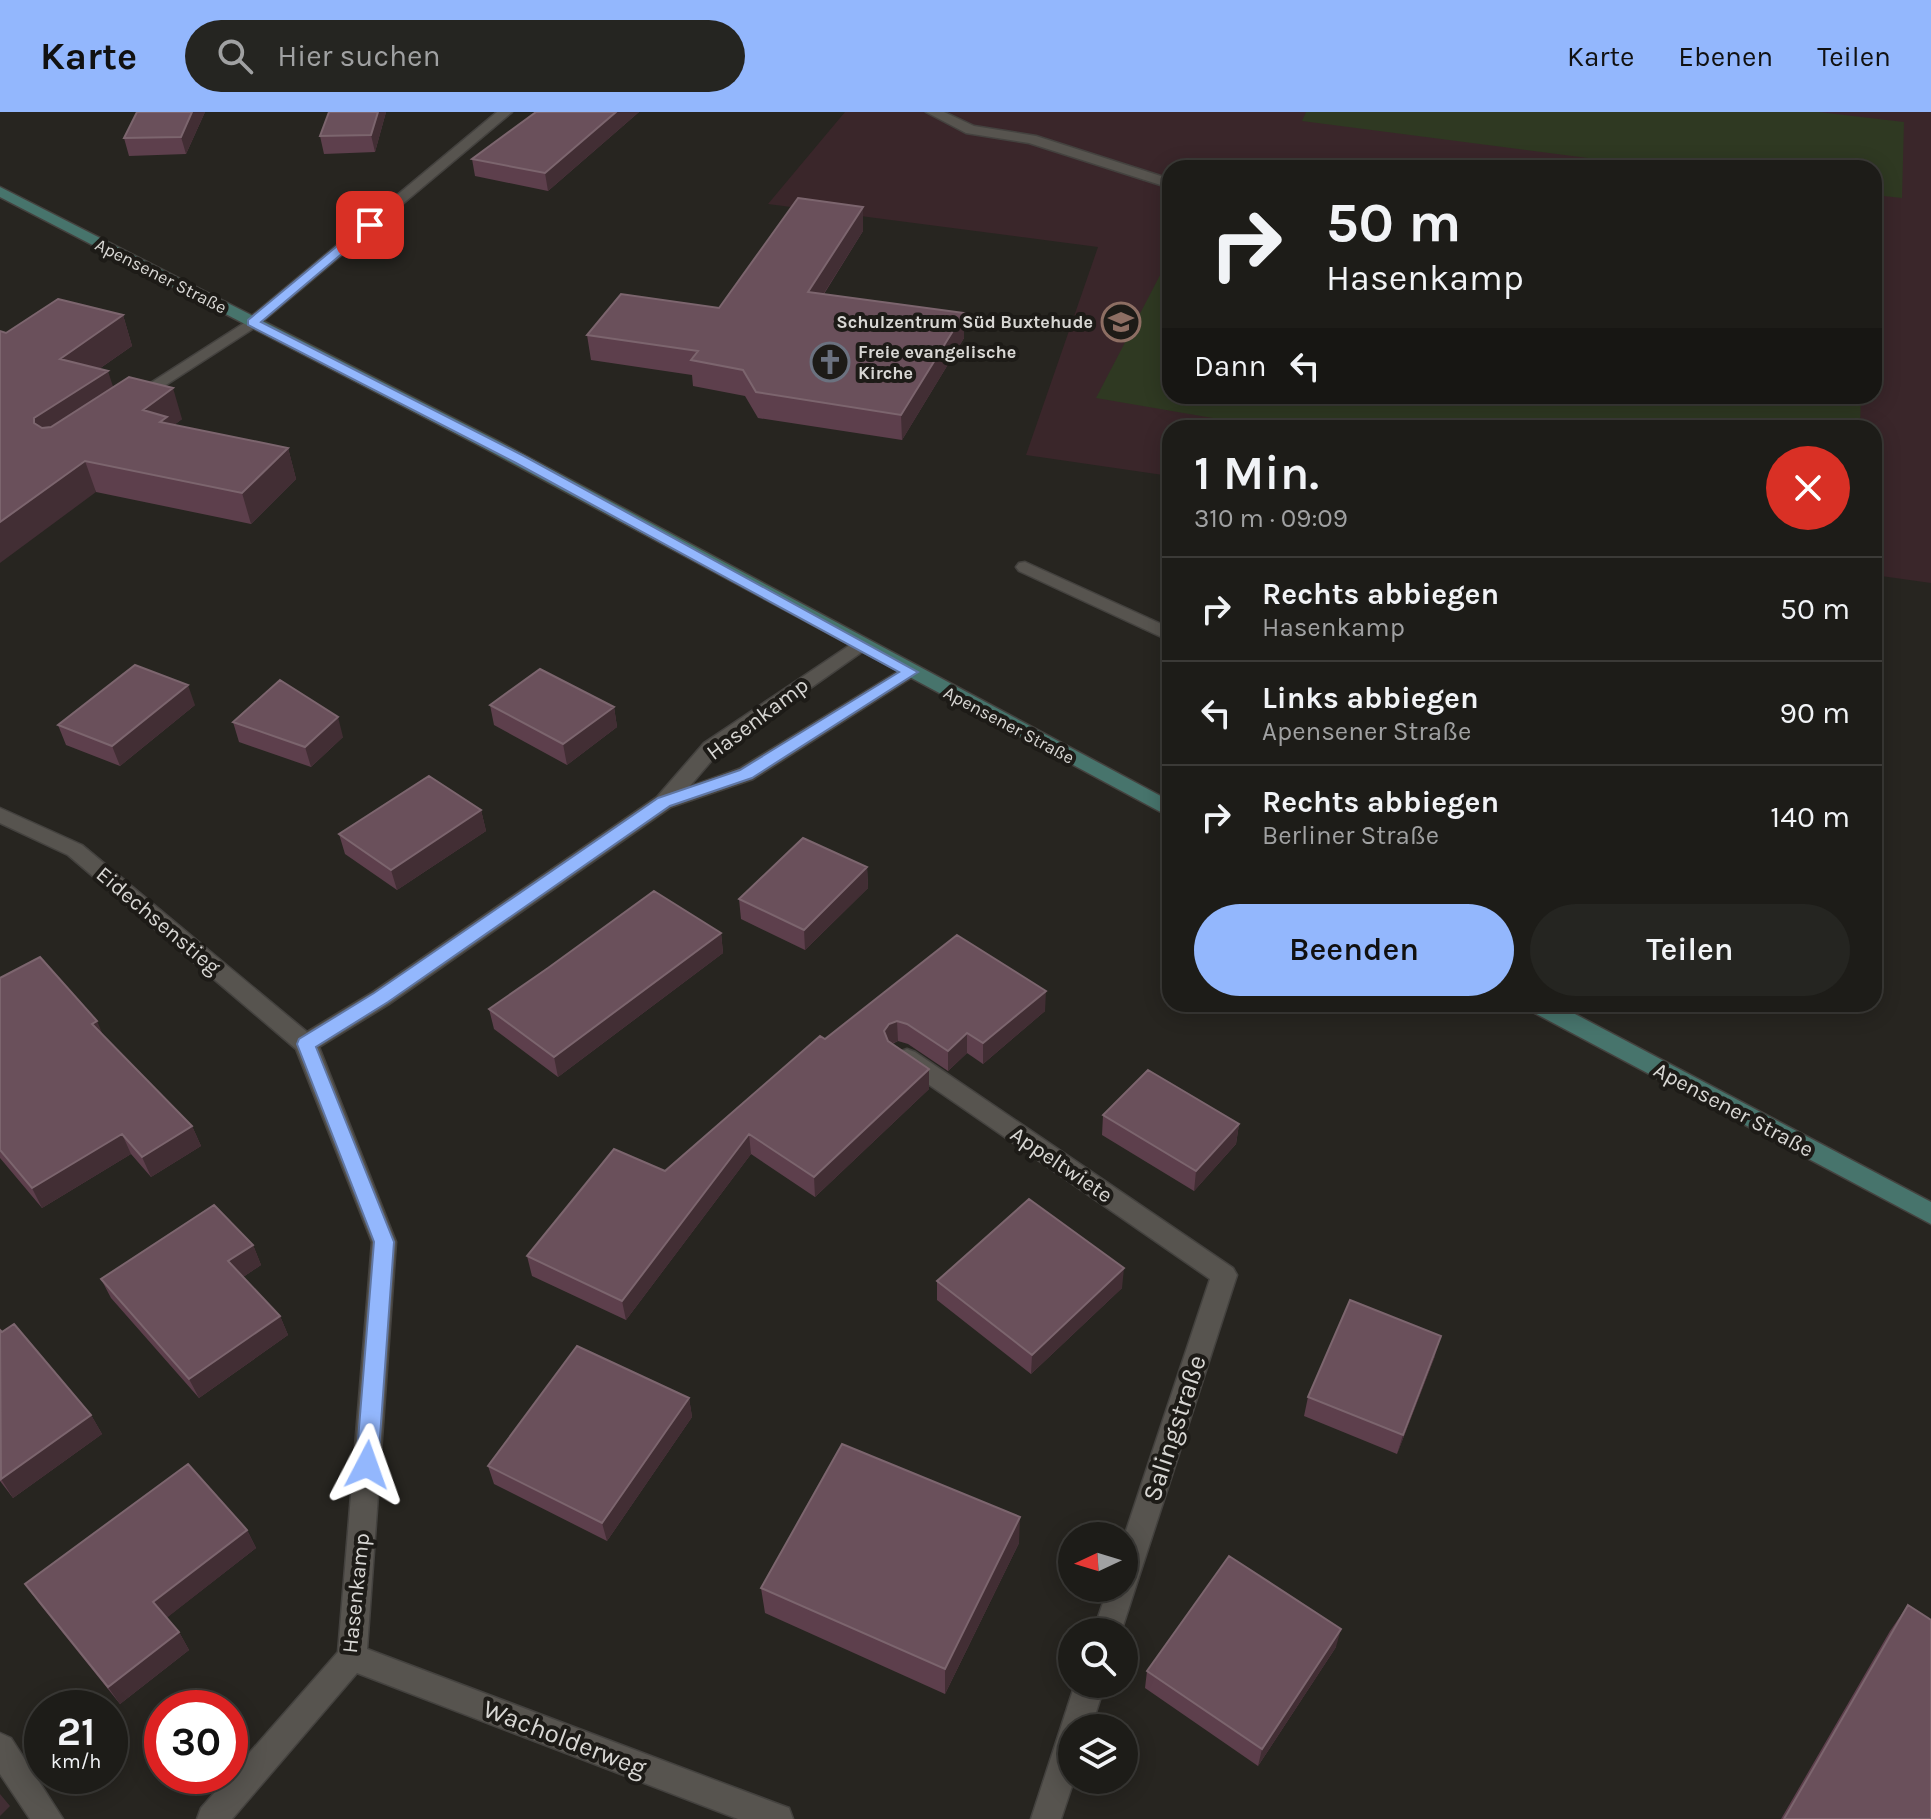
<!DOCTYPE html>
<html lang="de">
<head>
<meta charset="utf-8">
<style>
  :root { --surface:#1d1c18; --page:#252521; --text:#f1f3f6; --muted:#a0a1a2; --line:#3b3a37; --accent:#93b7fd }
  body { margin:0; font-family:Karla,sans-serif; background:var(--page); color:var(--text); height:100vh; display:flex; flex-direction:column; font-size:30px; white-space:nowrap }
  * { box-sizing:border-box; margin:0 }
  p { font-size:26px; color:var(--muted) }
  .icon { flex:none; width:44px; height:44px; fill:none; stroke:currentColor; stroke-width:2; stroke-linecap:round; stroke-linejoin:round }
  .map { position:relative; flex:1; overflow:hidden }
  .details { position:absolute; left:1162px; top:308px; width:720px; height:592px; display:flex; flex-direction:column; background:var(--surface); border-radius:24px; box-shadow:0 4px 20px #0003,0 0 0 2px var(--line) }
  .details>* { flex:none }
  .top-card { position:absolute; left:1162px; top:48px; width:720px; height:244px; border-radius:24px; box-shadow:0 4px 20px #0003,0 0 0 2px var(--line); background:#1d1c18; color:var(--text); overflow:hidden }
  .needle { width:52px; rotate:266deg }
  .controls { position:absolute; left:1058px; top:1410px; display:grid; gap:16px }
  .controls a { display:grid; place-items:center; width:80px; height:80px; border-radius:50%; background:var(--surface); box-shadow:0 4px 20px #0003,0 0 0 2px var(--line); font-size:40px }
  .speed { position:absolute; left:24px; top:1578px; display:flex; gap:16px; font-size:40px; font-weight:700; text-align:center }
  .speed>* { display:grid; place-content:center; width:104px; height:104px; border-radius:50%; background:var(--surface); box-shadow:0 4px 20px #0003,0 0 0 2px var(--line); line-height:1 }
  .speed small { font-size:20px; font-weight:400 }
  .speed .limit { border:12px solid #d22; background:#fff; color:#111 }
  .pin { position:absolute; display:grid; place-items:center; width:68px; height:68px; color:#fff; margin:-34px; border-radius:16px; box-shadow:0 4px 12px #0006 }
  .me { position:absolute; width:88px; margin:-44px; rotate:4deg; stroke-linejoin:round; filter:drop-shadow(0 0 6px #0008) }
  .turn { display:flex; align-items:center; gap:28px; height:168px; padding:0 32px; font-size:36px }
  .turn .icon { width:104px; height:104px; stroke-width:2.5 }
  .turn b { display:block; font-size:56px; line-height:68px }
  .then { display:flex; align-items:center; height:76px; padding:0 32px; background:#0003; gap:16px; font-size:30px }
  .round { display:grid; place-items:center; flex:none; width:84px; height:84px; border-radius:42px; background:var(--page) }
  .head { display:flex; align-items:center; justify-content:space-between; height:136px; padding:0 32px }
  h1 { font-size:48px; font-weight:600; line-height:60px }
  .primary-button { display:flex; gap:16px; margin-top:auto; padding:16px 32px }
  .primary-button a { flex:1; height:92px; border-radius:48px; background:var(--accent); color:#111; font-size:32px; font-weight:600; line-height:92px; text-align:center }
  .primary-button a+a { background:var(--page); color:var(--text) }
  ul { padding:0; list-style:none }
  li { display:flex; align-items:center; gap:24px; height:104px; padding:0 32px; border-top:2px solid var(--line) }
  li div { flex:1 }
  li b { display:block; font-size:30px }
  li em { font-style:normal }
  header { display:flex; align-items:center; gap:48px; box-sizing:border-box; height:112px; padding:0 40px; background:var(--accent); color:#111 }
  header strong { font-size:38px }
  nav { display:flex; gap:44px; margin-inline-start:auto; font-size:28px }
  .search { width:560px; height:72px; background:var(--page); display:flex; align-items:center; gap:20px; box-sizing:border-box; padding:0 28px; border-radius:44px; color:var(--muted); font-size:30px }
  .map>svg:first-child { display:block }
  .education { fill:#3a262a; fill-rule:evenodd }
  .green { fill:#2f3922 }
  .lines { fill:none; stroke-linecap:round; stroke-linejoin:round }
  .service-casing { stroke:#44423f; stroke-width:3 }
  .minor-casing { stroke:#44423f; stroke-width:3 }
  .secondary-casing { stroke:#44423f; stroke-width:3 }
  .service { fill:#57544f; fill-rule:evenodd }
  .minor { fill:#57544f; fill-rule:evenodd }
  .secondary { fill:#47746c; fill-rule:evenodd }
  .wall { fill:#5d3f4c }
  .shaded-wall { fill:#422e34 }
  .building { fill:#6a505b; stroke:#7c656e; stroke-width:2 }
  .route { fill:#93b7fd; stroke:#6077a4; stroke-width:2 }
  .labels { text-anchor:middle; stroke-width:8; stroke-linejoin:round; paint-order:stroke }
  .far-street-label { font-size:18px; fill:#d8d7d4; stroke:#1d1b17 }
  .far-poi-label { font-size:18px; font-weight:bold; fill:#d8d7d4; stroke:#1d1b17; text-anchor:end }
  .street-label { font-size:22px; fill:#d8d7d4; stroke:#1d1b17 }
  .near-street-label { font-size:26px; fill:#d8d7d4; stroke:#1d1b17 }
</style>
</head>
<body>
<header>
<strong>Karte</strong>
<div class="search"><svg class="icon" aria-label="search" viewBox="0 0 24 24"><circle cx="10" cy="10" r="6"/><path d="M15 15l6 6"/></svg>Hier suchen</div>
<nav><a>Karte</a><a>Ebenen</a><a>Teilen</a></nav>
</header>
<div class="map">
<svg width="1931" height="1707" viewBox="0 0 1931 1707">
  <rect width="100%" height="100%" fill="#272520"/>
  <path class="education" d="M 845,0 L 1931,0 L 1931,471 L 1874,463 L 1874,316 L 1170,316 L 1170,364 L 1026,343 L 1098,135 L 768,92 ZM 1170,56 L 1874,56 L 1874,284 L 1170,284 Z"/>
  <path class="green" d="M 1306,0 L 1819,0 L 1904,10 L 1902,86 L 1874,83 L 1874,56 L 1665,56 L 1302,9 Z
    M 1170,144 L 1170,284 L 1861,284 L 1860,316 L 1271,316 L 1096,286 Z"/>
  <g class="lines">
    <g class="service-casing">
      <path id="service" d="M 926,0 L 944,0 L 974,14 L 1036,24 L 1170,67 L 1170,76 L 1029,31 L 966,21 Z
        M 252,206 L 260,211 L 257,214 L 138,291 L 132,293 L 124,288 Z
        M 1025,450 L 1170,516 L 1170,529 L 1019,459 L 1016,455 L 1019,451 Z
        M 0,1621 L 11,1626 L 63,1707 L 30,1707 L 0,1662 Z"/>
    </g>
    <g class="minor-casing">
      <path id="minor" d="M 497,0 L 512,0 L 257,214 L 247,214 L 247,208 Z
        M 859,527 L 868,533 L 866,537 L 718,641 L 689,675 L 739,657 L 904,556 L 911,554 L 920,560 L 753,667 L 671,695 L 389,892 L 319,935 L 396,1130 L 367,1537 L 778,1692 L 789,1696 L 793,1707 L 738,1707 L 357,1561 L 232,1707 L 197,1707 L 201,1696 L 338,1540 L 372,1130 L 296,937 L 68,743 L 0,711 L 0,696 L 82,733 L 307,920 L 373,880 L 657,685 L 704,631 Z
        M 907,937 L 915,940 L 1233,1156 L 1237,1163 L 1121,1520 L 1093,1520 L 1108,1476 L 1124,1476 L 1124,1425 L 1210,1167 L 899,952 L 896,946 L 899,940 Z
        M 1075,1572 L 1105,1572 L 1091,1616 L 1072,1616 L 1074,1668 L 1061,1707 L 1031,1707 Z"/>
    </g>
    <g class="secondary-casing">
      <path id="secondary" d="M 0,75 L 498,329 L 1170,689 L 1170,705 L 486,337 L 0,85 Z
        M 1526,892 L 1556,892 L 1931,1090 L 1931,1112 L 1529,898 Z"/>
    </g>
    <use href="#service" class="service"/>
    <use href="#minor" class="minor"/>
    <use href="#secondary" class="secondary"/>
  </g>
  <path class="wall" d="M 205,0 L 186,42 L 129,44 L 124,26 Z
    M 329,0 L 386,0 L 375,40 L 324,42 L 320,24 Z
    M 536,0 L 639,0 L 548,79 L 475,64 L 472,47 Z
    M 863,95 L 863,119 L 824,182 L 964,201 L 964,226 L 902,328 L 758,306 L 745,284 L 693,274 L 692,263 L 591,248 L 587,223 L 719,196 Z
    M 123,203 L 132,234 L 99,257 L 113,275 L 182,307 L 174,313 L 288,336 L 296,367 L 251,412 L 96,380 L 6,221 Z
    M 195,593 L 120,654 L 66,633 L 58,613 Z
    M 490,593 L 614,595 L 617,615 L 567,653 L 494,613 Z
    M 233,610 L 343,625 L 311,655 L 239,630 Z
    M 481,698 L 486,719 L 397,778 L 345,742 L 339,722 Z
    M 867,755 L 868,776 L 805,838 L 741,807 L 739,787 Z
    M 721,821 L 723,841 L 558,965 L 494,917 L 489,897 Z
    M 957,823 L 1045,899 L 983,952 L 967,941 L 948,959 L 908,932 L 898,929 L 892,932 L 929,957 L 929,977 L 815,1085 L 751,1042 L 626,1208 L 532,1164 L 527,1144 L 665,1059 L 825,927 Z
    M 0,866 L 102,922 L 192,1014 L 201,1034 L 151,1065 L 131,1042 L 42,1096 L 0,1046 Z
    M 1103,1003 L 1239,1012 L 1236,1032 L 1194,1079 L 1102,1023 Z
    M 253,1133 L 261,1153 L 243,1165 L 280,1204 L 288,1223 L 199,1286 L 111,1186 L 101,1167 Z
    M 937,1169 L 1122,1176 L 1031,1262 L 937,1188 Z
    M 0,1218 L 91,1303 L 102,1322 L 13,1386 L 0,1369 Z
    M 1435,1244 L 1397,1342 L 1304,1304 L 1308,1285 Z
    M 689,1286 L 692,1305 L 607,1429 L 494,1372 L 488,1354 Z
    M 247,1418 L 256,1436 L 166,1506 L 179,1520 L 189,1538 L 120,1592 L 38,1490 L 25,1472 Z
    M 1019,1431 L 945,1582 L 765,1501 L 761,1476 Z
    M 1908,1493 L 1931,1707 L 1781,1707 L 1890,1519 Z
    M 1336,1535 L 1258,1654 L 1145,1576 L 1147,1559 Z"/>
  <path class="shaded-wall" d="M 192,0 L 205,0 L 186,42 L 181,25 Z
    M 378,0 L 386,0 L 375,40 L 371,23 Z
    M 616,0 L 639,0 L 548,79 L 545,61 Z
    M 863,95 L 863,119 L 809,205 L 808,180 Z
    M 964,201 L 964,226 L 902,328 L 901,303 Z
    M 123,203 L 132,234 L 70,277 L 60,247 Z
    M 108,259 L 118,290 L 45,337 L 34,311 L 34,306 Z
    M 173,276 L 182,307 L 170,316 L 143,298 Z
    M 288,336 L 296,367 L 251,412 L 242,381 Z
    M 85,349 L 96,380 L 0,451 L 0,410 Z
    M 188,573 L 195,593 L 120,654 L 112,634 Z
    M 614,595 L 617,615 L 567,653 L 563,632 Z
    M 338,605 L 343,625 L 311,655 L 305,635 Z
    M 481,698 L 486,719 L 397,778 L 391,758 Z
    M 867,755 L 868,776 L 805,838 L 804,818 Z
    M 721,821 L 723,841 L 558,965 L 554,945 Z
    M 1046,879 L 1045,899 L 983,952 L 983,931 Z
    M 97,909 L 106,930 L 92,912 Z
    M 897,909 L 898,929 L 890,932 L 884,919 L 889,912 Z
    M 967,921 L 967,941 L 948,959 L 948,939 Z
    M 929,957 L 929,977 L 815,1085 L 814,1065 Z
    M 1239,1012 L 1236,1032 L 1194,1079 L 1196,1059 Z
    M 192,1014 L 201,1034 L 151,1065 L 142,1045 Z
    M 122,1022 L 131,1042 L 42,1096 L 32,1076 Z
    M 749,1022 L 751,1042 L 626,1208 L 622,1189 Z
    M 253,1133 L 261,1153 L 237,1169 L 228,1149 Z
    M 1124,1156 L 1122,1176 L 1031,1262 L 1032,1243 Z
    M 280,1204 L 288,1223 L 199,1286 L 189,1267 Z
    M 1441,1224 L 1435,1244 L 1397,1342 L 1403,1323 Z
    M 689,1286 L 692,1305 L 607,1429 L 602,1411 Z
    M 91,1303 L 102,1322 L 13,1386 L 1,1367 Z
    M 1020,1405 L 1019,1431 L 945,1582 L 945,1557 Z
    M 247,1418 L 256,1436 L 164,1508 L 153,1490 Z
    M 1341,1517 L 1336,1535 L 1258,1654 L 1262,1637 Z
    M 179,1520 L 189,1538 L 120,1592 L 108,1575 Z
    M 0,1682 L 10,1694 L 0,1704 Z"/>
  <path class="building" d="M 137,0 L 192,0 L 181,25 L 124,26 Z
    M 329,0 L 378,0 L 371,23 L 320,24 Z
    M 536,0 L 616,0 L 545,61 L 472,47 Z
    M 798,86 L 863,95 L 808,180 L 964,201 L 901,303 L 756,280 L 743,258 L 691,248 L 698,239 L 587,223 L 621,182 L 719,196 Z
    M 58,187 L 123,203 L 60,247 L 108,259 L 34,306 L 34,311 L 42,316 L 51,315 L 129,265 L 173,276 L 143,298 L 167,305 L 160,310 L 288,336 L 242,381 L 85,349 L 0,410 L 0,219 L 6,221 Z
    M 135,553 L 188,573 L 112,634 L 58,613 Z
    M 540,557 L 614,595 L 563,632 L 490,593 Z
    M 280,568 L 338,605 L 305,635 L 233,610 Z
    M 429,664 L 481,698 L 391,758 L 339,722 Z
    M 803,726 L 867,755 L 804,818 L 739,787 Z
    M 654,779 L 721,821 L 554,945 L 489,897 L 548,856 Z
    M 957,823 L 1046,879 L 983,931 L 967,921 L 948,939 L 907,912 L 897,909 L 889,912 L 884,919 L 888,929 L 929,957 L 814,1065 L 749,1022 L 622,1189 L 527,1144 L 614,1037 L 665,1059 L 820,924 L 825,927 Z
    M 40,845 L 97,909 L 92,912 L 192,1014 L 142,1045 L 122,1022 L 32,1076 L 0,1038 L 0,866 Z
    M 1148,958 L 1239,1012 L 1196,1059 L 1103,1003 Z
    M 1029,1087 L 1124,1156 L 1032,1243 L 937,1169 Z
    M 214,1093 L 253,1133 L 228,1149 L 280,1204 L 189,1267 L 101,1167 Z
    M 1350,1188 L 1441,1224 L 1403,1323 L 1308,1285 Z
    M 14,1212 L 91,1303 L 1,1367 L 0,1218 L 2,1220 Z
    M 577,1234 L 689,1286 L 602,1411 L 488,1354 Z
    M 842,1332 L 1020,1405 L 945,1557 L 761,1476 Z
    M 188,1352 L 247,1418 L 153,1490 L 179,1520 L 108,1575 L 25,1472 Z
    M 1229,1444 L 1341,1517 L 1262,1637 L 1147,1559 Z
    M 1908,1493 L 1931,1508 L 1931,1707 L 1784,1707 Z"/>
  <path class="route" d="M 366,110 L 376,113 L 261,210 L 524,344 L 918,560 L 752,666 L 670,694 L 388,890 L 316,935 L 394,1130 L 378,1353 L 375,1360 L 367,1363 L 359,1360 L 356,1353 L 374,1130 L 297,932 L 299,927 L 374,881 L 658,686 L 740,658 L 899,560 L 514,350 L 248,213 L 248,208 Z"/>
  <defs>
    <g id="school-ring" transform="scale(2)"><circle r="9.5" fill="#1d1b17" stroke="#8d6e63" stroke-width="1.5"/><path d="M0-5L7-2L0 1L-7-2ZM-4 1L0 2.5L4 1V4Q0 6-4 4Z" fill="#8d6e63"/></g>
    <g id="church-ring" transform="scale(2)"><circle r="9.5" fill="#1d1b17" stroke="#6b7280" stroke-width="1.5"/><path d="M-1.2-6h2.4v3.5h3.3v2.4h-3.3V6h-2.4V-.1h-3.3v-2.4h3.3Z" fill="#6b7280"/></g>
  </defs>
  <g fill-rule="evenodd">
    <use href="#school-ring" x="1121" y="210"/>
    <use href="#church-ring" x="830" y="250"/>
  </g>
  <g class="labels">
    <g class="far-street-label">
      <text transform="translate(161 164) rotate(27)" y="6">Apensener Straße</text>
      <text transform="translate(1009 613) rotate(28)" y="6">Apensener Straße</text>
    </g>
    <g class="far-poi-label">
      <text x="1093" y="216">Schulzentrum Süd Buxtehude</text>
      <text x="858" y="246" text-anchor="start">Freie evangelische<tspan x="858" dy="21">Kirche</tspan></text>
    </g>
    <g class="street-label">
      <text transform="translate(757 606) rotate(-37)" y="8">Hasenkamp</text>
      <text transform="translate(159 808) rotate(40)" y="8">Eidechsenstieg</text>
      <text transform="translate(1734 997) rotate(28)" y="8">Apensener Straße</text>
      <text transform="translate(1062 1052) rotate(34)" y="8">Appeltwiete</text>
      <text transform="translate(355 1481) rotate(-84)" y="8">Hasenkamp</text>
    </g>
    <g class="near-street-label">
      <text transform="translate(1174 1316) rotate(-72)" y="9">Salingstraße</text>
      <text transform="translate(565 1626) rotate(21)" y="9">Wacholderweg</text>
    </g>
  </g>
</svg>
<div class="controls">
<a><svg class="needle" viewBox="-14 -14 28 28"><path d="M0-13l5 13h-10z" fill="#e53935"/><path d="M0 13l5-13h-10z" fill="#a0a1a2"/></svg></a>
<a><svg class="icon" aria-label="search" viewBox="0 0 24 24"><circle cx="10" cy="10" r="6"/><path d="M15 15l6 6"/></svg></a>
<a><svg class="icon" aria-label="layers" viewBox="0 0 24 24"><path d="M12 4l9 5-9 5-9-5zM3 14l9 5 9-5"/></svg></a>
</div>
<div class="speed"><div>21<small>km/h</small></div><div class="limit">30</div></div>
<div class="pin" style="left:370px;top:113px;background:#d93025"><svg class="icon" aria-label="arrive" viewBox="0 0 24 24"><path d="M6 21V4h12l-3 4 3 4H6"/></svg></div>
<svg class="me" style="left:367px;top:1353px" viewBox="-20 -20 40 40"><path d="M0-17L14 15 0 8-14 15z" fill="#93b7fd" stroke="#fff" stroke-width="4"/></svg>
<div class="top-card">
<div class="turn"><svg class="icon" aria-label="right" viewBox="0 0 24 24"><path d="M7 20v-9h11M14 6l5 5-5 5"/></svg><div><b>50 m</b>Hasenkamp</div></div>
<div class="then">Dann<svg class="icon" aria-label="left" viewBox="0 0 24 24"><path d="M17 20v-9H6M10 6l-5 5 5 5"/></svg></div>
</div>
<section class="details">
<div class="head"><div><h1>1 Min.</h1><p>310 m · 09:09</p></div><a class="round" style="background:#d93025;color:#fff"><svg class="icon" aria-label="close" viewBox="0 0 24 24"><path d="M6 6l12 12M18 6L6 18"/></svg></a></div>
<ul>
<li><svg class="icon" aria-label="right" viewBox="0 0 24 24"><path d="M7 20v-9h11M14 6l5 5-5 5"/></svg><div><b>Rechts abbiegen</b><p>Hasenkamp</p></div><em>50 m</em></li>
<li><svg class="icon" aria-label="left" viewBox="0 0 24 24"><path d="M17 20v-9H6M10 6l-5 5 5 5"/></svg><div><b>Links abbiegen</b><p>Apensener Straße</p></div><em>90 m</em></li>
<li><svg class="icon" aria-label="right" viewBox="0 0 24 24"><path d="M7 20v-9h11M14 6l5 5-5 5"/></svg><div><b>Rechts abbiegen</b><p>Berliner Straße</p></div><em>140 m</em></li>
</ul>
<div class="primary-button"><a>Beenden</a><a>Teilen</a></div>
</section>
</div>
</body>
</html>
